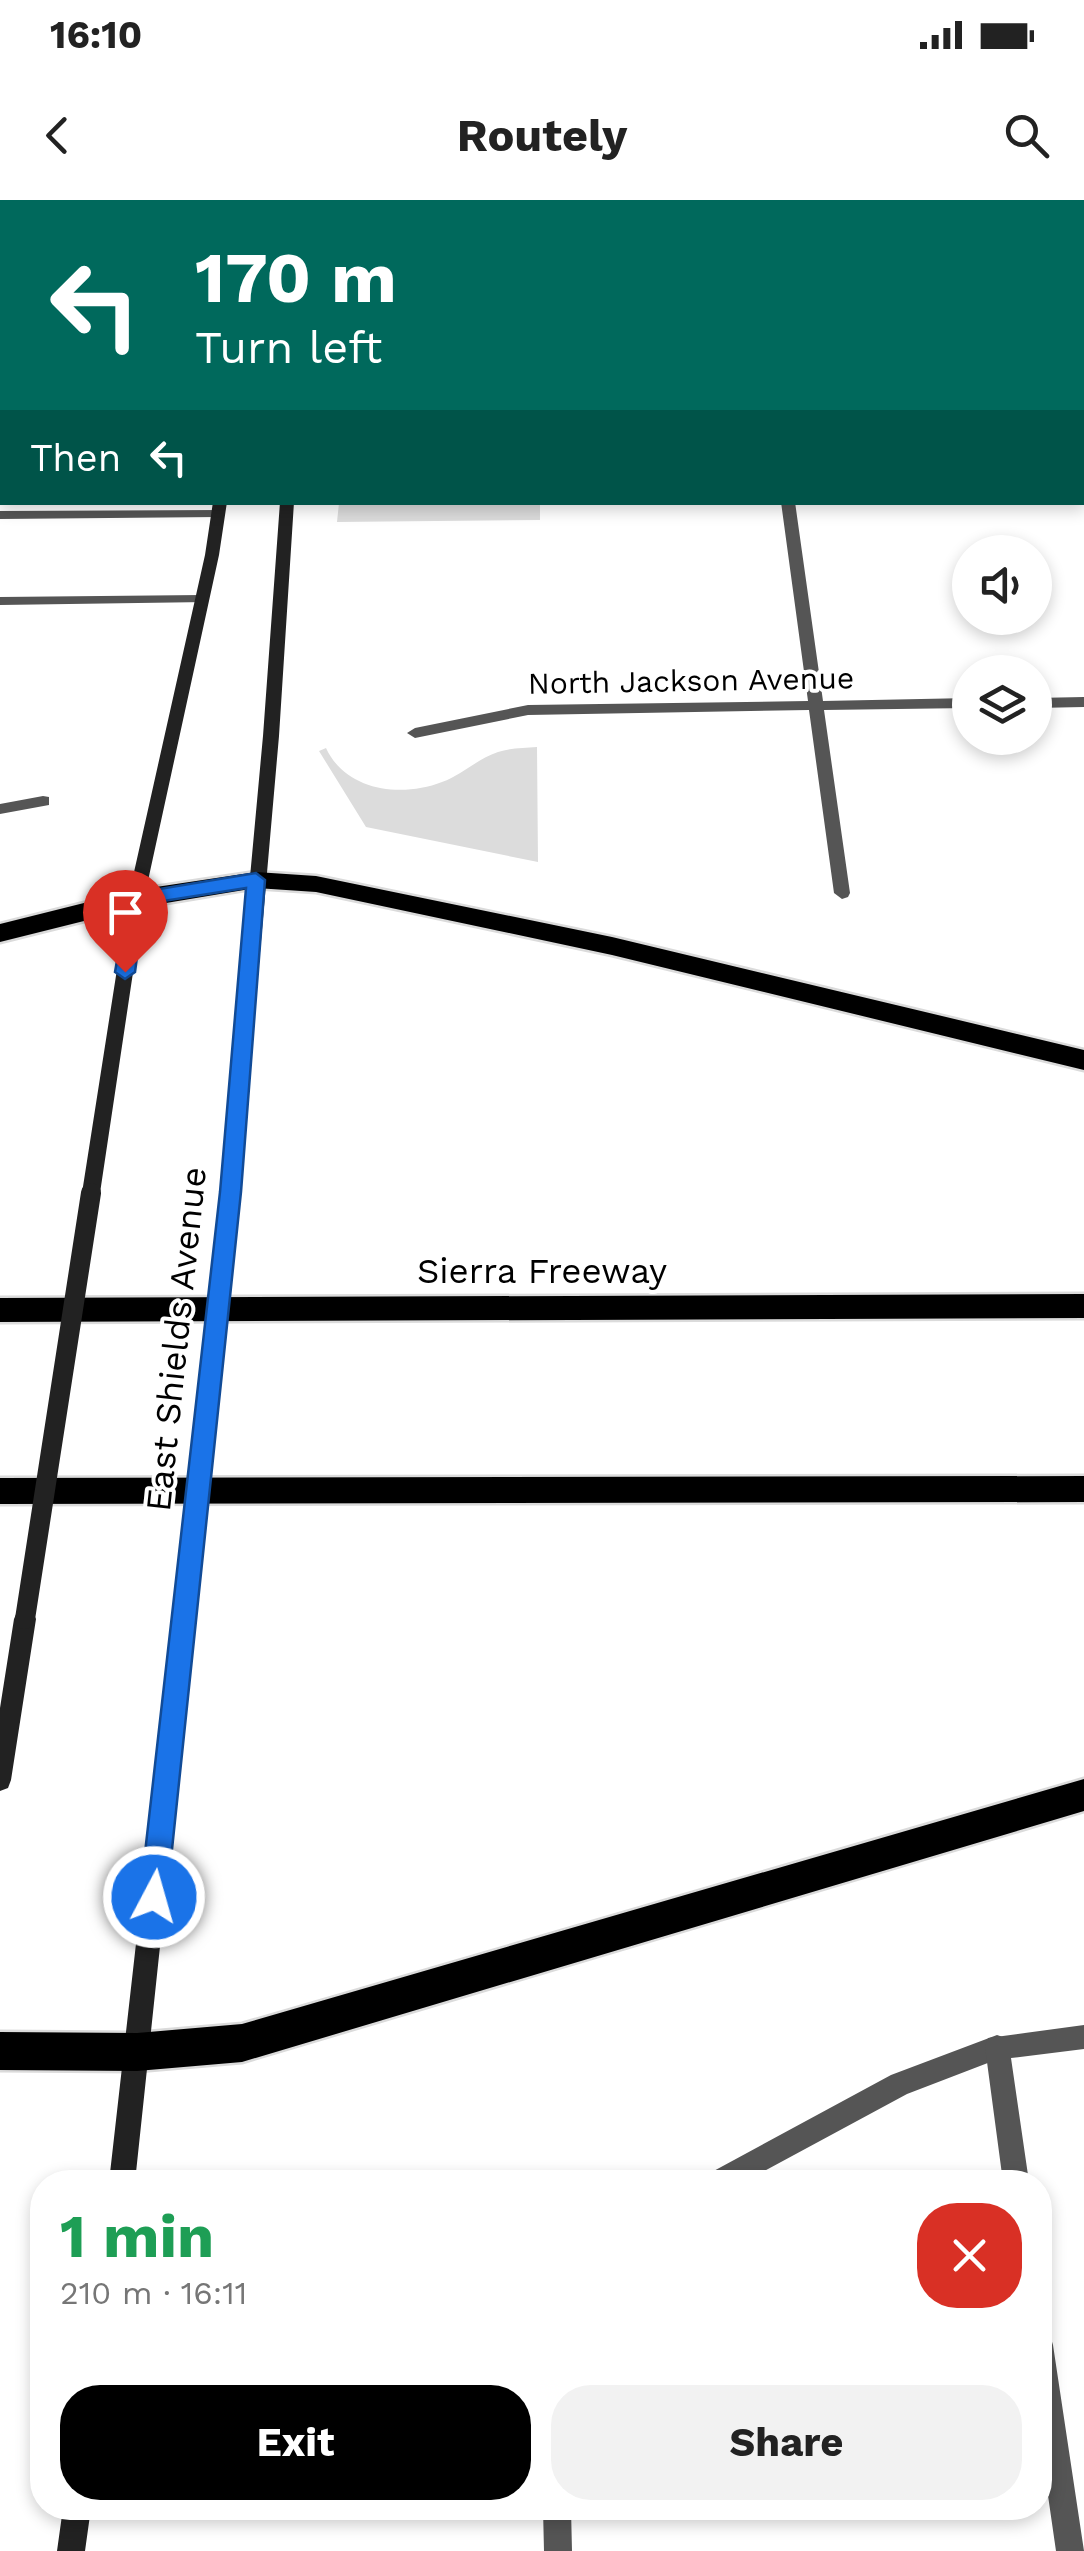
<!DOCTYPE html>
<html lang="en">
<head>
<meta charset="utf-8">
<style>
  :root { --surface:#fff; --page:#f2f2f2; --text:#222; --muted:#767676; --accent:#000 }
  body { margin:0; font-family:"Work Sans",sans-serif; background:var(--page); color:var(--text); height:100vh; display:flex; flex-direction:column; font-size:38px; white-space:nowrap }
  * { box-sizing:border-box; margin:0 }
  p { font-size:32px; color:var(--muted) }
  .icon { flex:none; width:55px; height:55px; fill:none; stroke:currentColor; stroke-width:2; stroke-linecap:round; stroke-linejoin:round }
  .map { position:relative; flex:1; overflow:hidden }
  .details { position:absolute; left:30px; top:1970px; width:1022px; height:350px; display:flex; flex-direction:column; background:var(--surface); border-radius:40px; box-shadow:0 5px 15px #0003 }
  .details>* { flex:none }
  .top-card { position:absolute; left:0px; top:0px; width:1085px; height:305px; box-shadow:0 5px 15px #0003; background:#00695c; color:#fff; overflow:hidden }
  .tools { position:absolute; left:952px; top:335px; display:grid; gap:20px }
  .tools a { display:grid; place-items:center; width:100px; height:100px; border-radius:50%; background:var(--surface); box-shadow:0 5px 15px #0003; font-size:50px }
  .pin { position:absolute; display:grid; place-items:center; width:85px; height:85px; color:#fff; margin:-102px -42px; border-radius:50% 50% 50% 0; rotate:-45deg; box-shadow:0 0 10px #0007 }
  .pin .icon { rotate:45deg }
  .me { position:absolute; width:110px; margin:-55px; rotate:6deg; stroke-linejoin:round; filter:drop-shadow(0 0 8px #0008) }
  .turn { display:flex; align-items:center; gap:35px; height:210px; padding:0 30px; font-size:45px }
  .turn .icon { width:130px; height:130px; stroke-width:2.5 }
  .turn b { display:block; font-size:70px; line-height:85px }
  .then { display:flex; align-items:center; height:95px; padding:0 30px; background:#0003; gap:20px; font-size:38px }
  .round { display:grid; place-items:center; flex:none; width:105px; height:105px; border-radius:40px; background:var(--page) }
  .headline { display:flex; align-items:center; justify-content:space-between; height:170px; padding:0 30px }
  h1 { font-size:60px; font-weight:700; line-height:75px; color:#1e9e55 }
  .action { display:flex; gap:20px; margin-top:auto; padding:20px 30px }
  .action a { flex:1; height:115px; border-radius:40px; background:var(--accent); color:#fff; font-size:40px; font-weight:700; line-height:115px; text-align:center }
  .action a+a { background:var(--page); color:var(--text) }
  .status { display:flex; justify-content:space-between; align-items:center; height:70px; padding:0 50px; background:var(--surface); direction:ltr }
  .status svg { height:28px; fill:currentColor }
  header { display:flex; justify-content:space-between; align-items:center; height:130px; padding:0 30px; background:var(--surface); font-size:45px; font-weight:700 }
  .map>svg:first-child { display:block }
  .green { fill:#dcdcdc }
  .building { fill:#c4c4c4; stroke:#898989; stroke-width:2.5 }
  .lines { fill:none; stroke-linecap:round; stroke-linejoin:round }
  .highway-casing { stroke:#dbdbdb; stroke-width:5 }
  .lane { fill:#555; fill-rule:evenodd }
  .street { fill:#555; fill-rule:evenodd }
  .secondary { fill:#222; fill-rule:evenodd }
  .highway { fill:#000; fill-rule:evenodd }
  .secondary-bridge { stroke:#222; stroke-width:20 }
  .route { fill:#1a73e8; stroke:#114b97; stroke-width:2.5 }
  .labels { text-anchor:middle; stroke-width:8; stroke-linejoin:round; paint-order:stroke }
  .far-street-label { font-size:30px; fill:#000; stroke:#fff }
  .street-label { font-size:35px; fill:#000; stroke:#fff }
</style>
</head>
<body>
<div class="status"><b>16:10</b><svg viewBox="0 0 49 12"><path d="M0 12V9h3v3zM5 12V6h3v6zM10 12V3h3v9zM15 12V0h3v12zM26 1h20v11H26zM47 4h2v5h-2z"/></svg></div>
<header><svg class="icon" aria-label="back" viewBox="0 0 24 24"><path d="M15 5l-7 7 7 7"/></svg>Routely<svg class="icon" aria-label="search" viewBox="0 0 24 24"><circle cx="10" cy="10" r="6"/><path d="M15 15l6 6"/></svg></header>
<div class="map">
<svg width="1084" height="2351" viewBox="0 0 1084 2351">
  <rect width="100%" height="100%" fill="#fff"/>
  <path class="green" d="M 339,303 L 540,303 L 540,320 L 337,322 Z
    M 537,547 L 538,662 L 366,627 L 319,551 L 326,548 C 346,591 401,598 442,582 C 462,575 477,559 498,552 C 510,548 524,548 537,547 Z"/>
  <path class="building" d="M 394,0 L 466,0 L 466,2 L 394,2 Z"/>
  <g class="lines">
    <g class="highway-casing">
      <path id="highway" d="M 256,672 L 316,676 L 612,737 L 1084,850 L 1084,870 L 612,755 L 316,692 L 256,688 L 136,708 L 0,742 L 0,724 L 136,690 Z
        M 1084,1094 L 1084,1118 L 0,1122 L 0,1098 Z
        M 1084,1276 L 1084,1302 L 0,1304 L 0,1278 Z
        M 1084,1579 L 1084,1611 L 242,1862 L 137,1871 L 0,1870 L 0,1832 L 137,1833 L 242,1824 Z"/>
    </g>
    <path class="lane" d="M 476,0 L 488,0 L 488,2 L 477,2 Z
      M 0,97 L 2,97 L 2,105 L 0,105 Z
      M 223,310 L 225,313 L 218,317 L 0,319 L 0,311 Z
      M 202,395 L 209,399 L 207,402 L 0,405 L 0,397 Z
      M 43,596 L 49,597 L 49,605 L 0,614 L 0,604 Z
      M 997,1835 L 1006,1838 L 1009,1847 L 1006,1856 L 907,1894 L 744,1982 L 706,1982 L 710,1973 L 891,1875 Z
      M 543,2308 L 571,2308 L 572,2351 L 544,2351 Z"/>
    <path class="street" d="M 739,0 L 751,0 L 751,2 L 740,2 Z
      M 781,302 L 795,302 L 823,501 L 970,498 L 970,508 L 824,510 L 850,693 L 848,697 L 842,699 L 834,693 L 809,510 L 528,515 L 415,538 L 407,533 L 415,528 L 528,505 L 808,501 Z
      M 1084,497 L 1084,507 L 1035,508 L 1035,498 Z
      M 1084,1825 L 1084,1849 L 1011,1858 L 1029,1982 L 1003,1982 L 985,1847 L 988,1838 Z
      M 1040,2132 L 1050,2135 L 1053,2145 L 1084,2351 L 1056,2351 L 1040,2240 Z"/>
    <path class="secondary" d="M 257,0 L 269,0 L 269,2 L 258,2 Z
      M 311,0 L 323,0 L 323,2 L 312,2 Z
      M 213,302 L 227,302 L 219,355 L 144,699 L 100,993 L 91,1000 L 82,993 L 128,699 L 205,355 Z
      M 280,302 L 294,302 L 279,536 L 239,992 L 230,999 L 221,992 L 263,536 Z
      M 25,1409 L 33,1412 L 36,1419 L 11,1580 L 8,1588 L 0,1591 L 0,1508 L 14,1419 L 17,1412 Z
      M 183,1416 L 191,1419 L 194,1426 L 135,1982 L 109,1982 L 172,1426 L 175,1419 Z
      M 63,2308 L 91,2308 L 85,2351 L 57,2351 Z"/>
    <use href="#highway" class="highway"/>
    <path class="secondary-bridge" d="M 25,1419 L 91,993
      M 183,1426 L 230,992"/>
  </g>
  <path class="route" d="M 256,673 L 265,680 L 241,992 L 167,1697 L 163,1706 L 154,1710 L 144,1706 L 140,1697 L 220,992 L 246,688 L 144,704 L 135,772 L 125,779 L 115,772 L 129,694 Z"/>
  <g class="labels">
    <g class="far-street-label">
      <text transform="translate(691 481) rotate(-1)" y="10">North Jackson Avenue</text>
    </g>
    <g class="street-label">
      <text x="542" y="1083">Sierra Freeway</text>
      <text transform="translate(176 1139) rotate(-84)" y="12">East Shields Avenue</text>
    </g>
  </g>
</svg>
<div class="tools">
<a><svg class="icon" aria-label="sound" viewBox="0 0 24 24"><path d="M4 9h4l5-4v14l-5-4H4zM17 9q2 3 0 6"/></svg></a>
<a><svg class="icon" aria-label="layers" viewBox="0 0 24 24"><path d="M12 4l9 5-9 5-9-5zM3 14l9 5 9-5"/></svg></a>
</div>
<div class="pin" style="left:125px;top:772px;background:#d93025"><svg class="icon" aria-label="arrive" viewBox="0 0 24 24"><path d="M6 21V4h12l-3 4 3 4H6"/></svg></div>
<svg class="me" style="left:154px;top:1697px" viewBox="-20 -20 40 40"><circle r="17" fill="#1a73e8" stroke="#fff" stroke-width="3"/><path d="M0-11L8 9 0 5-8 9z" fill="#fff"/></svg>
<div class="top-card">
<div class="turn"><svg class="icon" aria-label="left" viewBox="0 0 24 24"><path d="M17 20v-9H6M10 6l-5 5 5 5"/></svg><div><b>170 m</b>Turn left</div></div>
<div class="then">Then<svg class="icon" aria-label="left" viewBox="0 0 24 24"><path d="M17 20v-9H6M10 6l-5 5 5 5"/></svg></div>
</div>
<section class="details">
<div class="headline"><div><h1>1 min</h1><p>210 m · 16:11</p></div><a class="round" style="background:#d93025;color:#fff"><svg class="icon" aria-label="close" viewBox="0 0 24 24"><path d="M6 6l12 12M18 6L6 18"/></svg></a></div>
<div class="action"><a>Exit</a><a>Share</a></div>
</section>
</div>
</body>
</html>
